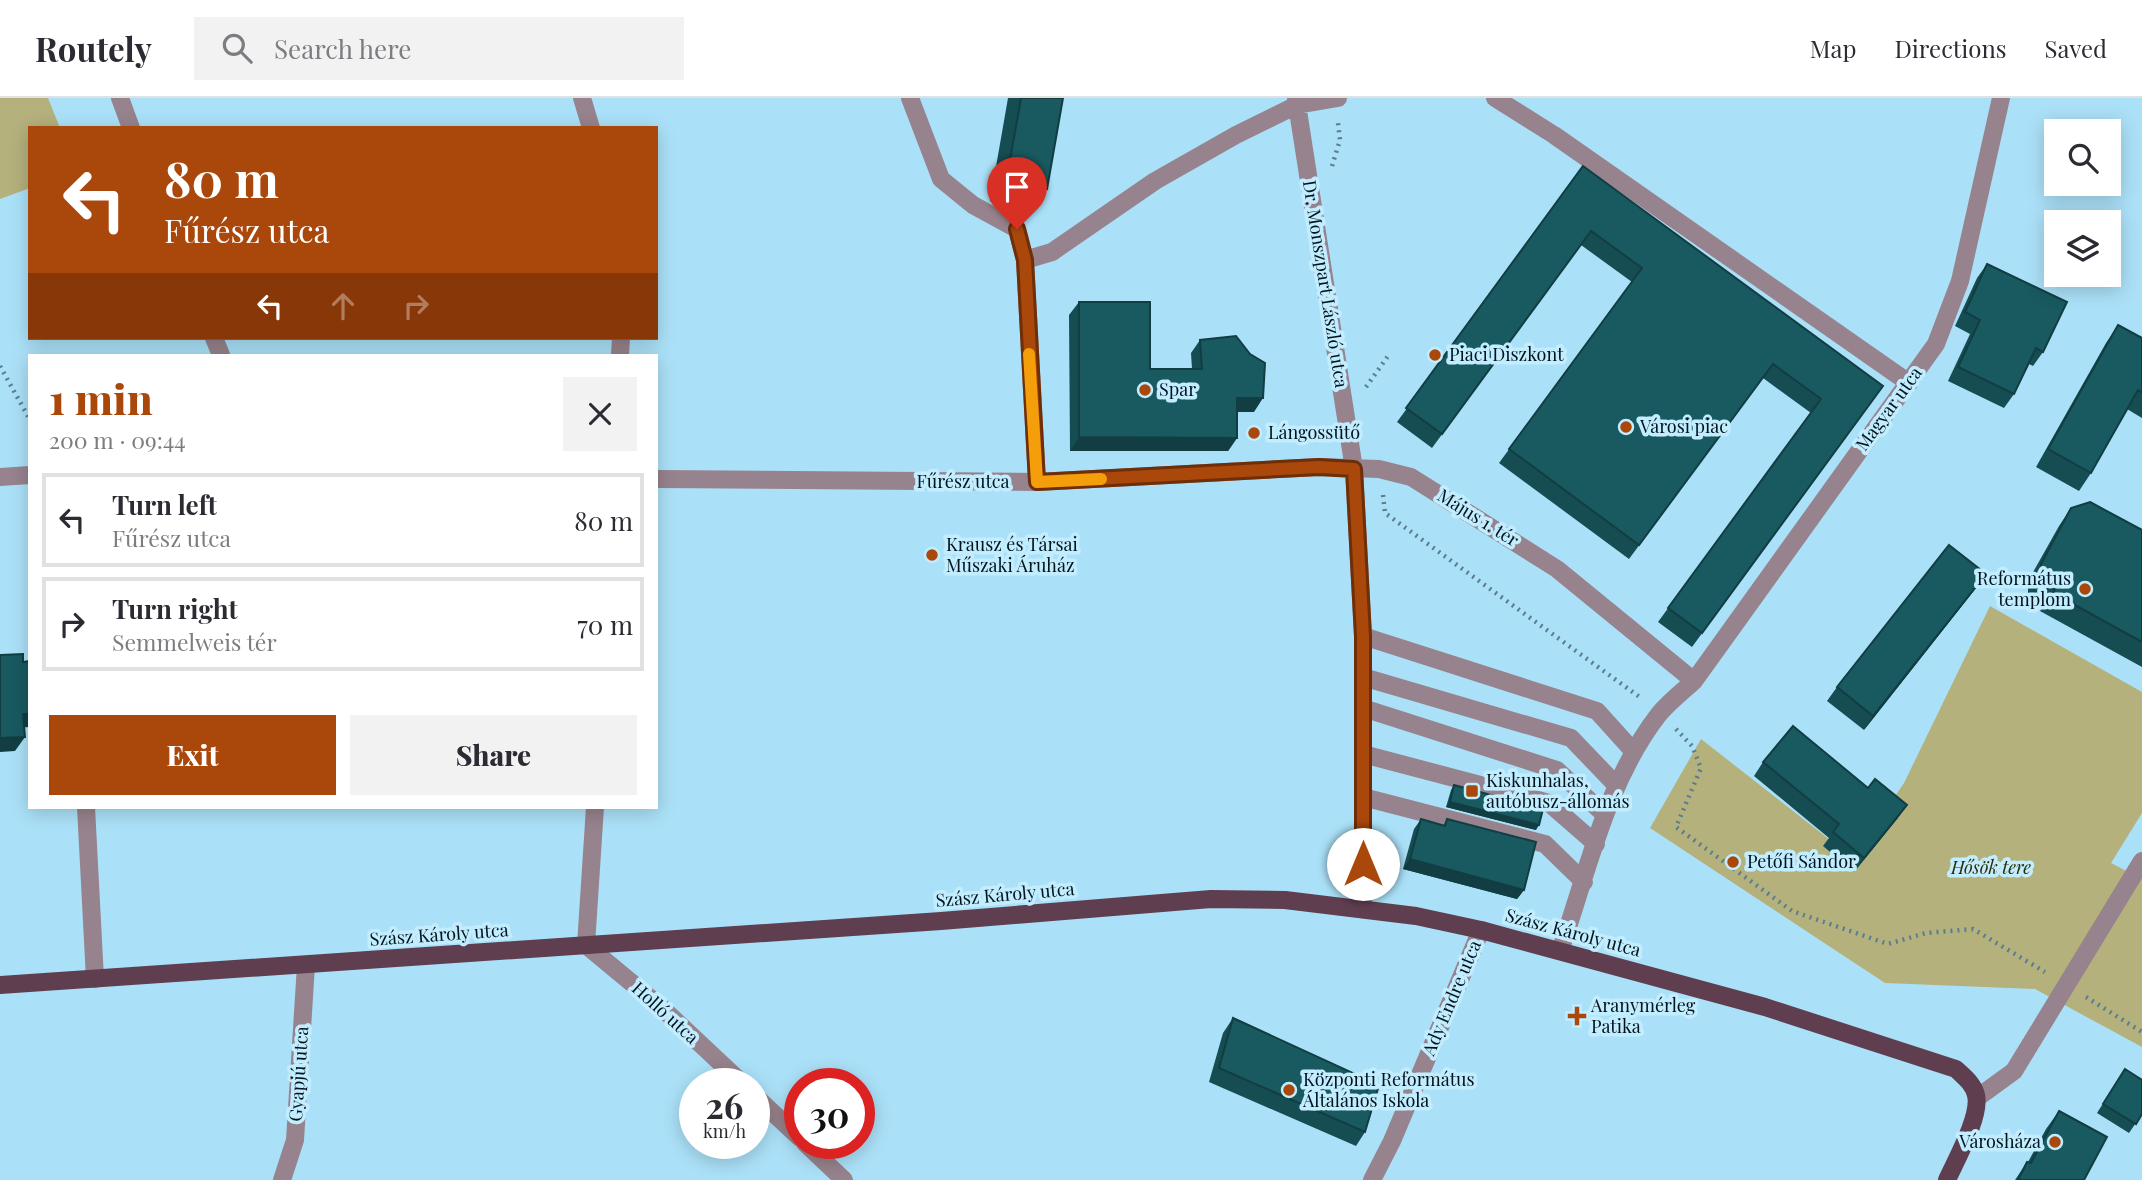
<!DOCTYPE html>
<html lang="en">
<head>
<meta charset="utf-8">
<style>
  :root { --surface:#fff; --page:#f2f2f3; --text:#2b2b33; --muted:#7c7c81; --line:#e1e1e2; --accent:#aa470b }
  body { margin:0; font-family:"Playfair Display",serif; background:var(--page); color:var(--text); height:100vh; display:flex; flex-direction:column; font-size:26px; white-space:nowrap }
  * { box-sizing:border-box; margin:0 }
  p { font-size:23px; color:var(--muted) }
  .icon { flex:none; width:38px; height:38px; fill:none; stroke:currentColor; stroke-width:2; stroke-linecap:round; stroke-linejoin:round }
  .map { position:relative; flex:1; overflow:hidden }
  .side { position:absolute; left:28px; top:256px; width:630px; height:455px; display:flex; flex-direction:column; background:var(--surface); border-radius:0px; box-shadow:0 4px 18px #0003 }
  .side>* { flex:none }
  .hud { position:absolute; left:28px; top:28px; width:630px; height:214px; border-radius:0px; box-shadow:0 4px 18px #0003; background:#aa470b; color:#fff; overflow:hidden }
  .buttons { position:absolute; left:2044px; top:21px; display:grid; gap:14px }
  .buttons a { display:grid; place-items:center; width:77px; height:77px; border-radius:0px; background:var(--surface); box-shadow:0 4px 18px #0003; font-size:35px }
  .speed { position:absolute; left:679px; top:970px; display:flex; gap:14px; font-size:35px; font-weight:700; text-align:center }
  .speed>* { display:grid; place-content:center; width:91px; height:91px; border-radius:50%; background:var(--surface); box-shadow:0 4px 18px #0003; line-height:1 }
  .speed small { font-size:18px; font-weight:400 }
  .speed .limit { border:10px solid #d22; background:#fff; color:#111 }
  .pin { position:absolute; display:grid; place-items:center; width:60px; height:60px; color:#fff; margin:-72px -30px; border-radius:50% 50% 50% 0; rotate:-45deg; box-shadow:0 0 7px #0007 }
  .pin .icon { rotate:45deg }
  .me { position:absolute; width:77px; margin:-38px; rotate:0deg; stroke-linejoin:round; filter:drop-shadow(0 0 5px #0008) }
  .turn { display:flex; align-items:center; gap:24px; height:147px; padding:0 21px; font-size:32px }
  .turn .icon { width:91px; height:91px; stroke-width:2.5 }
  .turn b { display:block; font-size:49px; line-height:60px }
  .lanes { display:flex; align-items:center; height:66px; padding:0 21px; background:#0003; justify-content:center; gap:35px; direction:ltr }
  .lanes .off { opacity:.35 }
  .round { display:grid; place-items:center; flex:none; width:74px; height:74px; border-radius:0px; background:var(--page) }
  .summary { display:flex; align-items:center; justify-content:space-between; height:119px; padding:0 21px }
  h1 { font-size:42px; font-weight:800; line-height:52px; color:var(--accent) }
  .cta { display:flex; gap:14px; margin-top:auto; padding:14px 21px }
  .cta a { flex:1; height:80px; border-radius:0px; background:var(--accent); color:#fff; font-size:28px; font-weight:800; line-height:80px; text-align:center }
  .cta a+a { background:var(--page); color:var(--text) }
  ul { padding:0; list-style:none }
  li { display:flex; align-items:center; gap:21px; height:94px; margin:0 14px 10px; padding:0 7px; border:4px solid var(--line); border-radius:0px }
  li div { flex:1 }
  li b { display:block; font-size:26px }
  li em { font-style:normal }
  header { display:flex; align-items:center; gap:42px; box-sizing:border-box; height:98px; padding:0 35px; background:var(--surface); border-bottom:2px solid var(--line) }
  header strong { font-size:33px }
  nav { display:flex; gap:38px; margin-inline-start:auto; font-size:24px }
  .search { width:490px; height:63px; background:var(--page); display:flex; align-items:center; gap:18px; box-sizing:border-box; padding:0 24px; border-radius:0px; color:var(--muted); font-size:26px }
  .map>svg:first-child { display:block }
  .green { fill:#b4b17d }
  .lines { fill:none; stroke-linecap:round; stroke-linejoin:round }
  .path { stroke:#5a7e8e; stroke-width:4.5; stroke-dasharray:2 5; stroke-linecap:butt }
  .minor { stroke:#97838d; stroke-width:18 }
  .major { stroke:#5f3e50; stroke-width:18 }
  .wall { fill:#164d53 }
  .shaded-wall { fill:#123e43 }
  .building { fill:#195960; stroke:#123e43; stroke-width:2 }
  .route-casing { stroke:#6e2e07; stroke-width:18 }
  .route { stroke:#aa470b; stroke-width:12 }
  .slow { stroke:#f59e0b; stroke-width:12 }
  .poi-dot { fill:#aa470b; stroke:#c2edff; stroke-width:2.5 }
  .labels { text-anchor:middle; stroke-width:7; stroke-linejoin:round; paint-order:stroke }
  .street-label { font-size:18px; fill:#01131b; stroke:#c2edff }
  .poi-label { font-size:18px; fill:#01131b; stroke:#c2edff; text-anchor:start }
  .park-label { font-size:18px; font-style:italic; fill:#2e2b07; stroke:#c2edff }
</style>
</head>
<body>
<header>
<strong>Routely</strong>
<div class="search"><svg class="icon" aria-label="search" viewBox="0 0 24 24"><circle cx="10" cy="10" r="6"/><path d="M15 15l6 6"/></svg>Search here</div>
<nav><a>Map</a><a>Directions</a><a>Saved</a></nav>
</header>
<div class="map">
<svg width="2142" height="1082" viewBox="0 0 2142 1082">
  <rect width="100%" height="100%" fill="#abe1f8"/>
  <path class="green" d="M 0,0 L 48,0 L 60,30 L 30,30 L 30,90 L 0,101 Z
    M 1990,508 L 2142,594 L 2142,715 L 2111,765 L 2142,781 L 2142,949 L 2035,891 L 1885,885 L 1650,730 L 1701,641 L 1853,760 L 1904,685 Z"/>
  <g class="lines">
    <path class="path" d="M 1332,68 L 1340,42 L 1338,25
      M 0,268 L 30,322
      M 1366,289 L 1388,258
      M 1383,397 L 1385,415 L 1641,600
      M 1676,631 L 1692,648 L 1701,670 L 1676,729 L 1792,813 L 1888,846 L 1926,835 L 1973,831 L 2045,874
      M 2086,899 L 2142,934"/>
    <path class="minor" d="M 120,0 L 131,30
      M 582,0 L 591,30
      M 910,0 L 941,81 L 973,107 L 1017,131 L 1025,162 L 1037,384
      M 1296,0 L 1354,371 L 1363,538 L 1363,811
      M 1495,0 L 1554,37 L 1909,285
      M 1025,162 L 1052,154 L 1155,83 L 1236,37 L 1297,7 L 1338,0
      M 214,240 L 221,257
      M 620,257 L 621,240
      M 0,379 L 30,377
      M 656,381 L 1037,384 L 1319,369 L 1379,371 L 1411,379 L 1557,471 L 1694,583
      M 1363,538 L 1597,613 L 1634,654
      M 1363,579 L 1571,640 L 1617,688
      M 1363,610 L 1557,672 L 1605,717
      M 1363,656 L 1549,705 L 1596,746
      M 1363,699 L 1545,746 L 1584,784
      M 86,709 L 95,881
      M 595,709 L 586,847 L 662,910 L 742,985
      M 1560,853 C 1588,773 1606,684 1659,616 C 1669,604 1683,593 1694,583 L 1936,246 L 1960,183 L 2001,0
      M 754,997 L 800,1040
      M 1977,1000 L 2014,973 L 2142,763
      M 805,1045 L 844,1082
      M 282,1082 L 295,1042 L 306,867
      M 1372,1082 L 1392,1043 L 1481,832"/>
    <path class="major" d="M 0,887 L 941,823 L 1211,801 L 1285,802 L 1416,818 L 1481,832 L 1765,909 L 1956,971 C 1964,979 1973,985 1976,997 C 1981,1018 1956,1062 1947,1082"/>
  </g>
  <path class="wall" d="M 1008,0 L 1063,0 L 1047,91 L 1030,116 L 1004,111 L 990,103 Z
    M 1583,68 L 1873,302 L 1692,549 L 1658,524 L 1811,315 L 1763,280 L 1629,461 L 1499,365 L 1632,184 L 1581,147 L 1432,350 L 1397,324 Z
    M 1987,166 L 2043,254 L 2033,268 L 2029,266 L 2014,296 L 2004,310 L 1948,283 L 1970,236 L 1955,228 L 1977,180 Z
    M 1079,204 L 1150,271 L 1192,271 L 1191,255 L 1200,242 L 1254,314 L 1237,314 L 1237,340 L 1228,353 L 1070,353 L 1069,217 Z
    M 2118,227 L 2142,240 L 2142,320 L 2127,311 L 2091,375 L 2079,393 L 2036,369 L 2106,245 Z
    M 2071,410 L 2142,432 L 2142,569 L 2040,513 L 2044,507 L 2028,499 L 2028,483 L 2059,428 Z
    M 1986,476 L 1976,490 L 1864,632 L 1827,603 L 1837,589 Z
    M 1763,664 L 1868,690 L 1907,707 L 1897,721 L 1854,774 L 1823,748 L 1829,740 L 1754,678 Z
    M 1454,687 L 1536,732 L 1446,709 L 1451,692 Z
    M 1421,721 L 1443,728 L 1447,721 L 1524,792 L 1517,801 L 1403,771 L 1414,731 Z
    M 1233,920 L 1365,1034 L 1356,1048 L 1209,984 L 1223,935 Z
    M 2125,971 L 2142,1016 L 2129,1035 L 2097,1015 Z
    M 2059,1013 L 2084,1082 L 2015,1082 L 2027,1064 L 2028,1064 L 2046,1031 Z"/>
  <path class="shaded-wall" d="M 1021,87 L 1047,91 L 1030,116 L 1004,111 Z
    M 1237,300 L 1263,300 L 1254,314 L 1228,314 Z
    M 1079,339 L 1237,340 L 1228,353 L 1070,353 Z
    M 1986,476 L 1976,490 L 1864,632 L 1873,618 Z
    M 23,616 L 30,616 L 30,629 L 13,630 Z
    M 25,639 L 15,653 L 0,654 L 0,640 Z
    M 1450,704 L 1539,727 L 1536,732 L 1446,709 Z
    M 1907,707 L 1897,721 L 1854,774 L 1864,760 Z
    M 1410,761 L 1524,792 L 1517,801 L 1403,771 Z"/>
  <path class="building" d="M 1021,0 L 1063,0 L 1047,91 L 1021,87 L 1007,79 Z
    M 1583,68 L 1883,288 L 1702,535 L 1668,510 L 1821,301 L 1773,266 L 1639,447 L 1509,351 L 1642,170 L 1591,133 L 1442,336 L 1406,310 Z
    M 1987,166 L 2067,204 L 2043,254 L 2036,250 L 2014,296 L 1958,269 L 1980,222 L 1965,214 Z
    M 1079,204 L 1150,204 L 1150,271 L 1202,271 L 1200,242 L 1236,238 L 1250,256 L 1265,265 L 1263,300 L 1237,300 L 1237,340 L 1079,339 Z
    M 2118,227 L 2142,240 L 2142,295 L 2138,292 L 2091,375 L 2048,351 Z
    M 2090,404 L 2142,432 L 2142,544 L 2053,495 L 2056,489 L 2041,481 L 2041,466 L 2071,410 Z
    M 1949,447 L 1986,476 L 1873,618 L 1837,589 Z
    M 23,556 L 23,564 L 30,563 L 30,616 L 23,616 L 25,639 L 0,640 L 0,557 Z
    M 1793,628 L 1868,690 L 1875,681 L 1907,707 L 1864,760 L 1833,734 L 1839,726 L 1763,664 Z
    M 1454,687 L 1543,711 L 1539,727 L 1450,704 Z
    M 1421,721 L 1445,728 L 1447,721 L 1536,744 L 1524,792 L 1410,761 Z
    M 1233,920 L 1379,987 L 1365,1034 L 1219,970 Z
    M 2125,971 L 2142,982 L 2142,1016 L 2136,1026 L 2103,1006 Z
    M 2059,1013 L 2107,1039 L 2084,1082 L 2018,1082 L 2027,1064 L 2031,1065 Z"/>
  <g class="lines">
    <g class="route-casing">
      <path id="route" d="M 1017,131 L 1025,162 L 1037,384 L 1319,369 L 1354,371 L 1363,538 L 1363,766"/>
    </g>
    <use href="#route" class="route"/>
    <path class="slow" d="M 1029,256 L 1037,384 L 1101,381"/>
  </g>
  <g class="poi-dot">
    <circle cx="1435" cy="257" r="7"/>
    <circle cx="1145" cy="292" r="7"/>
    <circle cx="1626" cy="329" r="7"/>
    <circle cx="1254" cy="335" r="7"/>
    <circle cx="932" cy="457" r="7"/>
    <circle cx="2085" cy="491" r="7"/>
    <rect x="1465" y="686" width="14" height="14" rx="3.5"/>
    <circle cx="1733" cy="764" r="7"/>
    <path d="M1573.5 907.5h7v7h7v7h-7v7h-7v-7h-7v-7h7z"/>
    <circle cx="1289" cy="992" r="7"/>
    <circle cx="2055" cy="1044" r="7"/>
  </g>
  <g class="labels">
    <g class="street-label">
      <text transform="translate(1325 186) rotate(81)" y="6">Dr. Monszpart László utca</text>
      <text transform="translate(1889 311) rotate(-54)" y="6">Magyar utca</text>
      <text x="963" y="390">Fűrész utca</text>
      <text transform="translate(1478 420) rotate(32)" y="6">Május 1. tér</text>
      <text transform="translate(1005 797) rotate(-5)" y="6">Szász Károly utca</text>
      <text transform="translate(1573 835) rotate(15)" y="6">Szász Károly utca</text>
      <text transform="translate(439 837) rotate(-4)" y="6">Szász Károly utca</text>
      <text transform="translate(1452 900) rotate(-67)" y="6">Ady Endre utca</text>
      <text transform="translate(665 915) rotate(42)" y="6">Holló utca</text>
      <text transform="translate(299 976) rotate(-86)" y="6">Gyapjú utca</text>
    </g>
    <g class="poi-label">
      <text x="1449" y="263">Piaci Diszkont</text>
      <text x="1159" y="298">Spar</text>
      <text x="1640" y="335">Városi piac</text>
      <text x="1268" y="341">Lángossütő</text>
      <text x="946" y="453">Krausz és Társai<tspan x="946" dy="21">Műszaki Áruház</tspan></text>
      <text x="2071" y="487" text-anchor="end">Református<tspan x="2071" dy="21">templom</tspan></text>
      <text x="1486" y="689">Kiskunhalas,<tspan x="1486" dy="21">autóbusz-állomás</tspan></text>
      <text x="1747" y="770">Petőfi Sándor</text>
      <text x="1591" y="914">Aranymérleg<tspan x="1591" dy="21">Patika</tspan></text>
      <text x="1303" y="988">Központi Református<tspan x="1303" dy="21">Általános Iskola</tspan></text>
      <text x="2041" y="1050" text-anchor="end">Városháza</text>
    </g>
    <g class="park-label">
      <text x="1991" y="776">Hősök tere</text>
    </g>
  </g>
</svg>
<div class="buttons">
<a><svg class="icon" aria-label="search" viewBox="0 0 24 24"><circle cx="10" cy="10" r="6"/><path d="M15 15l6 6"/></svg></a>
<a><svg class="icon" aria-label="layers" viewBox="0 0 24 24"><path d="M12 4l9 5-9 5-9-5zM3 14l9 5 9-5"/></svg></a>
</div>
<div class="speed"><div>26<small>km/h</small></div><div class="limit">30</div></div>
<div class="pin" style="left:1017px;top:131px;background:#d93025"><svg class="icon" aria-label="arrive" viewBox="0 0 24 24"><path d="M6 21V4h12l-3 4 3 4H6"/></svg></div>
<svg class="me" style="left:1363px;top:766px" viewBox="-20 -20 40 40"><circle r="19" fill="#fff"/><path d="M0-13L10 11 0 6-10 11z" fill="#aa470b"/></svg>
<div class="hud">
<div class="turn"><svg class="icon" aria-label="left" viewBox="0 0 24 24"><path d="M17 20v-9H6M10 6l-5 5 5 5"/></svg><div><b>80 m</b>Fűrész utca</div></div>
<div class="lanes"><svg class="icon" aria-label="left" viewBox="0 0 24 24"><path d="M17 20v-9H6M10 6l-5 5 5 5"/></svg><svg class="icon off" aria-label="ahead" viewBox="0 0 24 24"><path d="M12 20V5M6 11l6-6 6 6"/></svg><svg class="icon off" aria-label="right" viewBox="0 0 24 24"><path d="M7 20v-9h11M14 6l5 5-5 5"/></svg></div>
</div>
<section class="side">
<div class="summary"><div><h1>1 min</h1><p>200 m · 09:44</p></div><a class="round"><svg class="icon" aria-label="close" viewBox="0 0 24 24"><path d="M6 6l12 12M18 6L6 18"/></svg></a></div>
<ul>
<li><svg class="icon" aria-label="left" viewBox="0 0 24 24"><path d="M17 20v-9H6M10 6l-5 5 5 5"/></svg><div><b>Turn left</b><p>Fűrész utca</p></div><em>80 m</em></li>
<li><svg class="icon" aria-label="right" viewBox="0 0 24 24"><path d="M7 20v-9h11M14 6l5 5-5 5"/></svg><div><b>Turn right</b><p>Semmelweis tér</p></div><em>70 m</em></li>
</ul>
<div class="cta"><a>Exit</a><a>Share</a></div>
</section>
</div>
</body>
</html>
